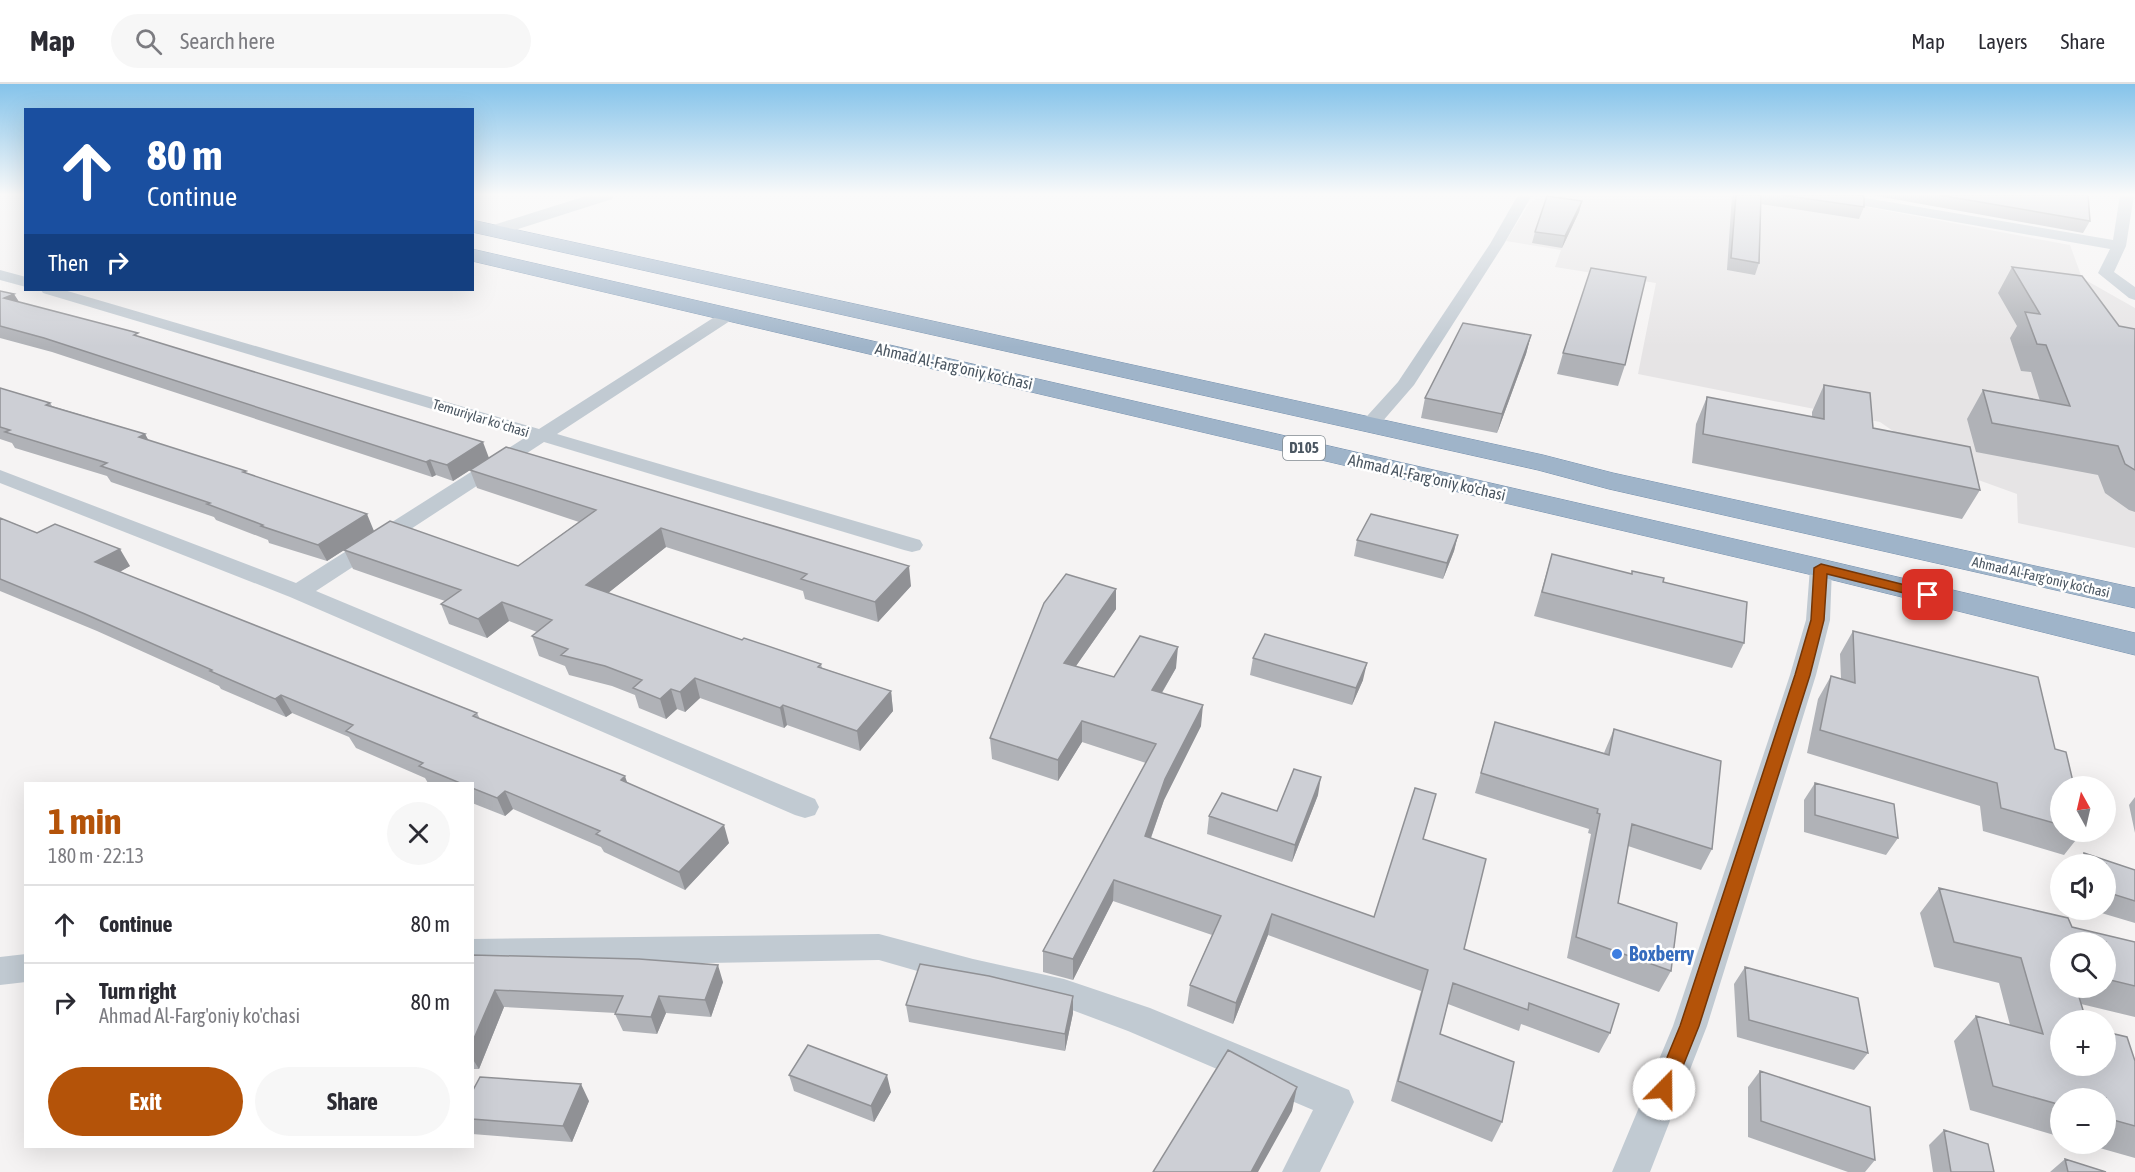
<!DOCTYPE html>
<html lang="en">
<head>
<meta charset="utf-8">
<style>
  :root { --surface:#fff; --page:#f7f7f7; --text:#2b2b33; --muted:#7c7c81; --line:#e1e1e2; --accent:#b45309 }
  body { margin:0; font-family:"Asap Condensed",sans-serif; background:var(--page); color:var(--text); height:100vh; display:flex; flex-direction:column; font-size:22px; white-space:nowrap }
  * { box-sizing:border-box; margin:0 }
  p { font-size:20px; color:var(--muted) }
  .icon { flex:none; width:33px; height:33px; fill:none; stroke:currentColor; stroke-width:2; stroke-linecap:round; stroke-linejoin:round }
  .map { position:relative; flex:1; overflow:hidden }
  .sheet { position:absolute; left:24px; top:698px; width:450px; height:366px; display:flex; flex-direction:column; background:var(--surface); border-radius:0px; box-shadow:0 6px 24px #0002 }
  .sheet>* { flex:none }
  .hud { position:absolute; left:24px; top:24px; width:450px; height:183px; border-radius:0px; box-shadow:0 6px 24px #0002; background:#1a4fa0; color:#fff; overflow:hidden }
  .needle { width:39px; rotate:352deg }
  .tools { position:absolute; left:2050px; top:692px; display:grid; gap:12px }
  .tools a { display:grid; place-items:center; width:66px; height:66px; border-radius:50%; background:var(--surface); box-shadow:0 6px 24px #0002; font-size:30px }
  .pin { position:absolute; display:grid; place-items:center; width:51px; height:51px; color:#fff; margin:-26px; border-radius:12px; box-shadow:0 3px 9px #0006 }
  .me { position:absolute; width:66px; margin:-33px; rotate:22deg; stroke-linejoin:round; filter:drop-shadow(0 0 4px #0008) }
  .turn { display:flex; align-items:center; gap:21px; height:126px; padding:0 24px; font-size:27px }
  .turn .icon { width:78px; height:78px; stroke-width:2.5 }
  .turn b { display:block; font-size:42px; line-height:51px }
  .then { display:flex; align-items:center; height:57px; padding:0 24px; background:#0003; gap:12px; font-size:22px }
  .round { display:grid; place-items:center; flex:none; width:63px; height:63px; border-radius:32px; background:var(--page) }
  .head { display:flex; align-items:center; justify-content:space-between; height:102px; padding:0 24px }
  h1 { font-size:36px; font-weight:700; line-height:45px; color:var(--accent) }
  .primary-button { display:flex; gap:12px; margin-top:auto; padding:12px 24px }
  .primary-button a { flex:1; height:69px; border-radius:36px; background:var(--accent); color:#fff; font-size:24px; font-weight:700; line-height:69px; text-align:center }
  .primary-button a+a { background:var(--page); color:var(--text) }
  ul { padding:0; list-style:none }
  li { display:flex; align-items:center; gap:18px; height:78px; padding:0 24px; border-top:2px solid var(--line) }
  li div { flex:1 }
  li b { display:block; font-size:22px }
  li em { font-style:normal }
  header { display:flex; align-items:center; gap:36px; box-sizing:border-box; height:84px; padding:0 30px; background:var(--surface); border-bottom:2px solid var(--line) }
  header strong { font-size:28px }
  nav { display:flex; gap:33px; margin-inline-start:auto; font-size:21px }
  .search { width:420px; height:54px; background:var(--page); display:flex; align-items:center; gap:15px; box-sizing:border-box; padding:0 21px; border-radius:33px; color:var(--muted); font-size:22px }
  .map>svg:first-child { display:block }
  .education { fill:#e6e4e5 }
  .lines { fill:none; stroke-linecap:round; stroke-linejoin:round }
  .trunk-casing { stroke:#7690ad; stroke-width:1 }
  .minor { fill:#c1cad2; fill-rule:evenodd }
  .tertiary { fill:#c1cad2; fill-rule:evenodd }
  .trunk { fill:#9fb4c9; fill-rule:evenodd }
  .wall { fill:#b0b2b7; fill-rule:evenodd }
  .shaded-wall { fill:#909195 }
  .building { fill:#cdcfd5; stroke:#909195; stroke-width:1.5 }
  .route { fill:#b45309; stroke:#753606; stroke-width:1.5 }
  .shop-dot { fill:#3f7fe0; stroke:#fff; stroke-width:2 }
  .labels { text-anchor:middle; stroke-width:5; stroke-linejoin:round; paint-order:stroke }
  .far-street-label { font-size:14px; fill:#4a5661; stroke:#fff }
  .shield { fill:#fff; stroke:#808990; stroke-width:1.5 }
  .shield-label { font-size:15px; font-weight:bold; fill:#4a5661 }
  .street-label { font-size:16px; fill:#4a5661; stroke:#fff }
  .near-shop-label { font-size:20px; font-weight:bold; fill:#366cbe; stroke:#fff; text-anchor:start }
</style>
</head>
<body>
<header>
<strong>Map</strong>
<div class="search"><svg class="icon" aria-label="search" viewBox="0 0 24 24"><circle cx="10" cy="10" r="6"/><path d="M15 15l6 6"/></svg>Search here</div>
<nav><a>Map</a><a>Layers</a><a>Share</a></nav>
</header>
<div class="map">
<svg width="2135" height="1088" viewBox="0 0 2135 1088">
  <rect width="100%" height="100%" fill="#f5f3f3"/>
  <path class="education" d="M 1542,111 L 1802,111 L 2070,161 L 2082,194 L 2135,224 L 2135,464 L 2018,439 L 2017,410 L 1948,385 L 1880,338 L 1638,290 L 1656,199 L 1555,183 L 1561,166 L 1506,157 L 1529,120 Z"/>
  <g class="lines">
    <g class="trunk-casing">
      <path id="trunk" d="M 472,136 L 1543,371 L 1613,389 L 2135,504 L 2135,524 L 1609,405 L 1538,386 L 472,148 Z
        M 472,165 L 1821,475 L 2135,549 L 2135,571 L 1821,493 L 472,177 Z"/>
    </g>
    <path class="minor" d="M 1518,111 L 1532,111 L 1504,160 L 1414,301 L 1375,346 L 1361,346 L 1358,342 L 1398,298 L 1490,160 Z
      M 1818,111 L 1848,111 L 2113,156 L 2120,111 L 2134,111 L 2126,162 L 2114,188 L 2135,203 L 2135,216 L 2129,214 L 2098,189 L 2110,165 L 1825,115 Z
      M 0,186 L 26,193 L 26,203 L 0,196 Z
      M 41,206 L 64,206 L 539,345 L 724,227 L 736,227 L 738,230 L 736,233 L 557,350 L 920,456 L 923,461 L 920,466 L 912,468 L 904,466 L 544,358 L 316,507 L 815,715 L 819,723 L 815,731 L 805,734 L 795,731 L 290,513 L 0,399 L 0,386 L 296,499 L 526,353 L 43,209 Z
      M 1821,477 L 1829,479 L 1832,484 L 1830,536 L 1816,591 L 1707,942 L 1650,1088 L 1612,1088 L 1673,942 L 1790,591 L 1806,536 L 1810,484 L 1813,479 Z
      M 879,850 L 973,875 L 1064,895 L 1150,924 L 1349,1006 L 1354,1018 L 1320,1088 L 1282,1088 L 1313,1026 L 1128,947 L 1064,923 L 973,903 L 879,876 L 472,883 L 472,855 Z
      M 26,870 L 26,898 L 0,901 L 0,873 Z"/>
    <path class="tertiary" d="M 589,111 L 614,111 L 612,115 L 499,151 L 487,151 L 484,147 L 487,143 Z"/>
    <use href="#trunk" class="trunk"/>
  </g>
  <path class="wall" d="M 1732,111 L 1857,111 L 1864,123 L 1859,135 L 1761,120 L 1759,179 L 1755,191 L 1727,186 Z
    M 1871,111 L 2088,111 L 2090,137 L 2083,149 Z
    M 1582,117 L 1579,128 L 1562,164 L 1532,159 L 1535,148 Z
    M 2012,183 L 2119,242 L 2135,245 L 2135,428 L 2129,426 L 2105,409 L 2098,391 L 1976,368 L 1967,335 L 1983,306 L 2040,317 L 2031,288 L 2021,287 L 2010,254 L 2017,242 L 1998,209 Z
    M 0,207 L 19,218 L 140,253 L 489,374 L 911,502 L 878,538 L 805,515 L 803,507 L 666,463 L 608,509 L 742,556 L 821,580 L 822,584 L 891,607 L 893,627 L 860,667 L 787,641 L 784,644 L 700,614 L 685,628 L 677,625 L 666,635 L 639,624 L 635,611 L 612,602 L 569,591 L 565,582 L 539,572 L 532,552 L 537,548 L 509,537 L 487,554 L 449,540 L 441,520 L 445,517 L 353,485 L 344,466 L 327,477 L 269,459 L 268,456 L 216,436 L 214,433 L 111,398 L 107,392 L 15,364 L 12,359 L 0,355 L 0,304 L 50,319 L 52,322 L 145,350 L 148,356 L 247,390 L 374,447 L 518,482 L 579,438 L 477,404 L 470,386 L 453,397 L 436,391 L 432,393 L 52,268 L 0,254 Z
    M 1531,251 L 1526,270 L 1497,349 L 1421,334 L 1425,314 Z
    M 1563,269 L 1625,281 L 1618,302 L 1557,290 Z
    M 1824,301 L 1873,344 L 1980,406 L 1962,435 L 1692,379 L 1696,340 L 1707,313 L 1812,333 L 1812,328 Z
    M 0,434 L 37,449 L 130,482 L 119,488 L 477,629 L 480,635 L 627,698 L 729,759 L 685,806 L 604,768 L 601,763 L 513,725 L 505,732 L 472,719 L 472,699 L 428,699 L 425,694 L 356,664 L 349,653 L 292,629 L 286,633 L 221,605 L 219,602 L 97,547 L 0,507 Z
    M 1458,451 L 1454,467 L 1443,495 L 1354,472 L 1357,456 Z
    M 1552,470 L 1663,498 L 1744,559 L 1732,584 L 1534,532 Z
    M 1116,505 L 1116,525 L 1076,582 L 1114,593 L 1176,584 L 1162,609 L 1201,642 L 1164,716 L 1151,754 L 1374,833 L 1423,755 L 1464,865 L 1610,949 L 1599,969 L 1521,940 L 1519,947 L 1448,920 L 1440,950 L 1502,1038 L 1492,1058 L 1391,1017 L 1421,907 L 1268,851 L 1233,940 L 1187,922 L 1190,901 L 1212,851 L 1113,817 L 1073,896 L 1043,888 L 1043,867 L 1146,679 L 1082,658 L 1058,697 L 992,675 L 990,654 Z
    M 1853,547 L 2061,702 L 2061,747 L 2083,747 L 2064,771 L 1983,747 L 1980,722 L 1807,669 L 1818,615 L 1831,592 L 1841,595 L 1840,570 Z
    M 1253,574 L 1363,596 L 1352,621 L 1250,591 Z
    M 1495,638 L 1604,669 L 1614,645 L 1712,765 L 1701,786 L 1628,762 L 1618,819 L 1671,887 L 1659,908 L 1567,874 L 1591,750 L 1588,749 L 1589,745 L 1475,709 Z
    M 1815,699 L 1898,754 L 1886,771 L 1804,748 L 1804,716 Z
    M 1318,711 L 1292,778 L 1207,750 L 1209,732 L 1277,727 Z
    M 2135,713 L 2135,749 L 2129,721 Z
    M 2084,769 L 2135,786 L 2135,839 L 2088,825 L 2106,825 L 2106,780 L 2074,780 Z
    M 1939,804 L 2072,843 L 2135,858 L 2135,933 L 2081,920 L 2061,936 L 2135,977 L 2135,1074 L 2082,1059 L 2106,1059 L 2106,1014 L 2061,1014 L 2061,1053 L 1970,1026 L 1954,957 L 1976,932 L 2010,941 L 1999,899 L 1934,883 L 1920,829 ZM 2061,858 L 2106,858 L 2106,903 L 2061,903 Z
    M 472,871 L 723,898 L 711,933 L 666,929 L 657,950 L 623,947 L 615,930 L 616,929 L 504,923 L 479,985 L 472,985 Z
    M 1745,883 L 1868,969 L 1854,986 L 1737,953 L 1734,900 Z
    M 906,921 L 1073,929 L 1065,967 L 909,938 Z
    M 1760,987 L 1875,1076 L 1865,1088 L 1848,1088 L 1748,1053 L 1748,1003 Z
    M 789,991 L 891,1008 L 874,1038 L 794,1007 Z
    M 472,1008 L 589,1017 L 572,1058 L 472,1050 Z
    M 1944,1046 L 1994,1088 L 1933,1088 L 1929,1061 Z
    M 2065,1075 L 2106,1088 L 2050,1088 Z"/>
  <path class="shaded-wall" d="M 1582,117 L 1579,128 L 1562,164 L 1565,152 Z
    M 14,210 L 23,224 L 4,214 Z
    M 1531,251 L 1526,270 L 1497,349 L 1502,330 Z
    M 145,350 L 154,366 L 139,353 Z
    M 483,358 L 489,374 L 453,397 L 447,381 Z
    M 430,376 L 436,391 L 432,393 L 426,378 Z
    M 367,430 L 374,447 L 327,477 L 318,461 Z
    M 661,444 L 666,463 L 593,521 L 586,501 Z
    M 1458,451 L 1454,467 L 1443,495 L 1447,479 Z
    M 120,465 L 130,482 L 106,496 L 95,478 Z
    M 909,482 L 911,502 L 878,538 L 875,518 Z
    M 1116,505 L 1116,525 L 1064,599 L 1064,579 Z
    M 502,518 L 509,537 L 487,554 L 478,535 Z
    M 1178,563 L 1176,584 L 1151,627 L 1152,606 Z
    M 1367,579 L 1363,596 L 1352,621 L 1356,604 Z
    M 695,594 L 700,614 L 685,628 L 680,608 Z
    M 671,605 L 677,625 L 666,635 L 660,615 Z
    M 891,607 L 893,627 L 860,667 L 857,647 Z
    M 281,611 L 292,629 L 286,633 L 275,615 Z
    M 783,621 L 787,641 L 784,644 L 780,624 Z
    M 1203,621 L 1201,642 L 1164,716 L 1144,773 L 1145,752 L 1165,695 Z
    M 1082,637 L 1082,658 L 1058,697 L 1058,676 Z
    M 625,692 L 631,710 L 621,696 Z
    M 1321,693 L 1318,711 L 1292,778 L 1295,761 Z
    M 505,707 L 513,725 L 505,732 L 497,714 Z
    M 724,741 L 729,759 L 685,806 L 679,788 Z
    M 1114,796 L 1113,817 L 1073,896 L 1073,875 Z
    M 1272,830 L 1268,851 L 1233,940 L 1236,919 Z
    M 718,881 L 723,898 L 711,933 L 705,916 Z
    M 495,906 L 504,923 L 479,985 L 472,974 L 472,959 Z
    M 659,912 L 666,929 L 657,950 L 651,933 Z
    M 1073,912 L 1073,929 L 1065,967 L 1065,950 Z
    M 887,991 L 891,1008 L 874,1038 L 871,1022 Z
    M 581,1000 L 589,1017 L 572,1058 L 563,1042 Z
    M 1297,1003 L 1292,1027 L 1258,1088 L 1251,1088 Z"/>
  <path class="building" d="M 1736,111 L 1761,111 L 1759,179 L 1731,174 Z
    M 1782,111 L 1857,111 L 1864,112 L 1864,123 Z
    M 1939,111 L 2088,111 L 2090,137 Z
    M 1547,112 L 1582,117 L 1565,152 L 1535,148 Z
    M 2012,183 L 2082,192 L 2119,242 L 2135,245 L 2135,386 L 2125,380 L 2118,362 L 1992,339 L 1983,306 L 2070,322 L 2046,261 L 2037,260 L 2025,228 L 2040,230 Z
    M 1591,184 L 1646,193 L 1625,281 L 1563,269 Z
    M 0,207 L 14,210 L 4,214 L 138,249 L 134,251 L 483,358 L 447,381 L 430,376 L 426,378 L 44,254 L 0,242 Z
    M 1463,239 L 1531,251 L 1502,330 L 1425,314 Z
    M 1824,301 L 1870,309 L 1873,344 L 1970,363 L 1980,406 L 1703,350 L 1707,313 L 1824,335 Z
    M 0,304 L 50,319 L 46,321 L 145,350 L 139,353 L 246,387 L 243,388 L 367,430 L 318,461 L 261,442 L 263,441 L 207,420 L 210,419 L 101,382 L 107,379 L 5,348 L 10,346 L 0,343 Z
    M 506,363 L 909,482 L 875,518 L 801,495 L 807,490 L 661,444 L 586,501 L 742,556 L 744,554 L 821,580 L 818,583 L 891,607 L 857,647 L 783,621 L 780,624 L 695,594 L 680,608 L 671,605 L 660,615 L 633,604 L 642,596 L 605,582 L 561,571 L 568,565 L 532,552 L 552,536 L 502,518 L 478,535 L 441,520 L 461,506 L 344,466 L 390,437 L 518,482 L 596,426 L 470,386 Z
    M 1371,430 L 1458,451 L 1447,479 L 1357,456 Z
    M 0,434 L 37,449 L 55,440 L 120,465 L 95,478 L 477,629 L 473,632 L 625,692 L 621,696 L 724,741 L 679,788 L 596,750 L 600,747 L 505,707 L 497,714 L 472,704 L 472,699 L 460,699 L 419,682 L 423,679 L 346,647 L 353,641 L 281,611 L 275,615 L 210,587 L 212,586 L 85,530 L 0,495 Z
    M 1552,470 L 1632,490 L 1632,487 L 1664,494 L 1663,498 L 1747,518 L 1744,559 L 1542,508 Z
    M 1066,490 L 1116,505 L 1064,579 L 1114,593 L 1140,552 L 1178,563 L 1152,606 L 1203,621 L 1165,695 L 1145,752 L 1374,833 L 1415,704 L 1436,710 L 1423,755 L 1486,775 L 1464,865 L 1619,920 L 1610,949 L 1529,919 L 1528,926 L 1453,899 L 1440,950 L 1514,978 L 1502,1038 L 1398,997 L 1428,886 L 1272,830 L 1236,919 L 1190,901 L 1221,832 L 1114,796 L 1073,875 L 1043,867 L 1156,660 L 1082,637 L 1058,676 L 990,654 L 1044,519 Z
    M 1853,547 L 2038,593 L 2055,665 L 2066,668 L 2074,702 L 2061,702 L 2061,741 L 2001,724 L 1997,699 L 1820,646 L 1831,592 L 1855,599 Z
    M 1265,550 L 1367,579 L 1356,604 L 1253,574 Z
    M 1495,638 L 1609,671 L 1614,645 L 1721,677 L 1712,765 L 1632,740 L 1618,819 L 1677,839 L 1671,887 L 1576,853 L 1600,730 L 1597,729 L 1598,725 L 1481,689 Z
    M 1294,685 L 1321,693 L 1295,761 L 1209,732 L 1222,709 L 1277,727 Z
    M 1815,699 L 1894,720 L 1898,754 L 1815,731 Z
    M 2084,769 L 2135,786 L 2135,817 L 2106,808 L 2106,780 L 2085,780 Z
    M 1939,804 L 2068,834 L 2072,843 L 2135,858 L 2135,902 L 2106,895 L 2106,858 L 2061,858 L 2061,903 L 2076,903 L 2086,936 L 2061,936 L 2061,981 L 2106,981 L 2106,948 L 2127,953 L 2135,977 L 2135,1042 L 2106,1034 L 2106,1014 L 2061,1014 L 2061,1021 L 1993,1002 L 1976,932 L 2043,950 L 2021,874 L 1954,858 Z
    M 472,871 L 639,875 L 718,881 L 705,916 L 659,912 L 651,933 L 615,930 L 623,912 L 495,906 L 472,959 Z
    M 920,880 L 989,892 L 1073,912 L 1065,950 L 906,921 Z
    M 1745,883 L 1858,914 L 1868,969 L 1749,936 Z
    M 808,961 L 887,991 L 871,1022 L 789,991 Z
    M 1228,966 L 1297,1003 L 1251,1088 L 1153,1088 Z
    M 1760,987 L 1870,1023 L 1875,1076 L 1761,1037 Z
    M 480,993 L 581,1000 L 563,1042 L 472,1035 L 472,1008 Z
    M 1944,1046 L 1988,1060 L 1994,1088 L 1951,1088 Z
    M 2065,1075 L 2106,1088 L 2068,1088 Z"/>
  <linearGradient id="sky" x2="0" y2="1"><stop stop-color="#85c3ea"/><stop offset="0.42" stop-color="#fafafa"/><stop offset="1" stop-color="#fafafa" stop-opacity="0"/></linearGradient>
  <rect width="2135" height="263" fill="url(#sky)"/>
  <path class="route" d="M 1821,480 L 1933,508 L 1935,511 L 1928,515 L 1827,490 L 1824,536 L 1810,591 L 1699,942 L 1671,1012 L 1664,1014 L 1657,1012 L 1654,1005 L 1680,942 L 1795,591 L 1811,536 L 1814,484 Z"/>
  <circle class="shop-dot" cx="1617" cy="870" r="6"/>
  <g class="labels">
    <g class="far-street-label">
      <text transform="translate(481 334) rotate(17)" y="5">Temuriylar koʻchasi</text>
      <text transform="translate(2041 493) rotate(13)" y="5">Ahmad Al-Farg'oniy ko'chasi</text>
    </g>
    <rect class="shield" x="1283" y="352" width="42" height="24" rx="4.5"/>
    <g class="shield-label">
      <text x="1304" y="369">D105</text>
    </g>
    <g class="street-label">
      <text transform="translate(954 282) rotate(13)" y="6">Ahmad Al-Farg'oniy ko'chasi</text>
      <text transform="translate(1427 393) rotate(13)" y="6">Ahmad Al-Farg'oniy ko'chasi</text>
    </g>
    <g class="near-shop-label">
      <text x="1629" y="877">Boxberry</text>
    </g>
  </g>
</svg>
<div class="tools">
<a><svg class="needle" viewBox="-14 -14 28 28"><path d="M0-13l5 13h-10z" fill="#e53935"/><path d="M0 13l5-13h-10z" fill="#7c7c81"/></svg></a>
<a><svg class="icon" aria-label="sound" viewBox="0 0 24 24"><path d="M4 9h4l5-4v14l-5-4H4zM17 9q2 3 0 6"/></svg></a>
<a><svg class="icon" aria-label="search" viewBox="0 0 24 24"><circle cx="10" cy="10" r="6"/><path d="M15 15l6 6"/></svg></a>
<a>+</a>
<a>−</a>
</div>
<div class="pin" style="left:1928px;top:511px;background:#d93025"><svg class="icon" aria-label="arrive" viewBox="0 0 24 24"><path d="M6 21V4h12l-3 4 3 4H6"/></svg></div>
<svg class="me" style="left:1664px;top:1005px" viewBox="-20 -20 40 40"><circle r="19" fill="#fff"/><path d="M0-13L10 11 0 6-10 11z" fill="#b45309"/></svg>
<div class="hud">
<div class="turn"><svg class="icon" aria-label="ahead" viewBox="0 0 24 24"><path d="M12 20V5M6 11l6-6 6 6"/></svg><div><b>80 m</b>Continue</div></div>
<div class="then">Then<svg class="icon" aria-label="right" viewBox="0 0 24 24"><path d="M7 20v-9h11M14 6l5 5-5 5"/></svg></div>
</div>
<section class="sheet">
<div class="head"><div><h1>1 min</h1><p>180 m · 22:13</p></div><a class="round"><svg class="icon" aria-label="close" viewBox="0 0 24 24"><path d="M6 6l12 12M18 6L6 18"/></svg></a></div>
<ul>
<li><svg class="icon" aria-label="ahead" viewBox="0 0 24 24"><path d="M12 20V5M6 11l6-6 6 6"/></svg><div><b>Continue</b></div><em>80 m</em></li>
<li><svg class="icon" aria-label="right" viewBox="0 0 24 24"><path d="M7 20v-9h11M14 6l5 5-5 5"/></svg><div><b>Turn right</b><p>Ahmad Al-Farg'oniy ko'chasi</p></div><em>80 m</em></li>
</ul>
<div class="primary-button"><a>Exit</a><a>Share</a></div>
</section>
</div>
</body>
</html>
